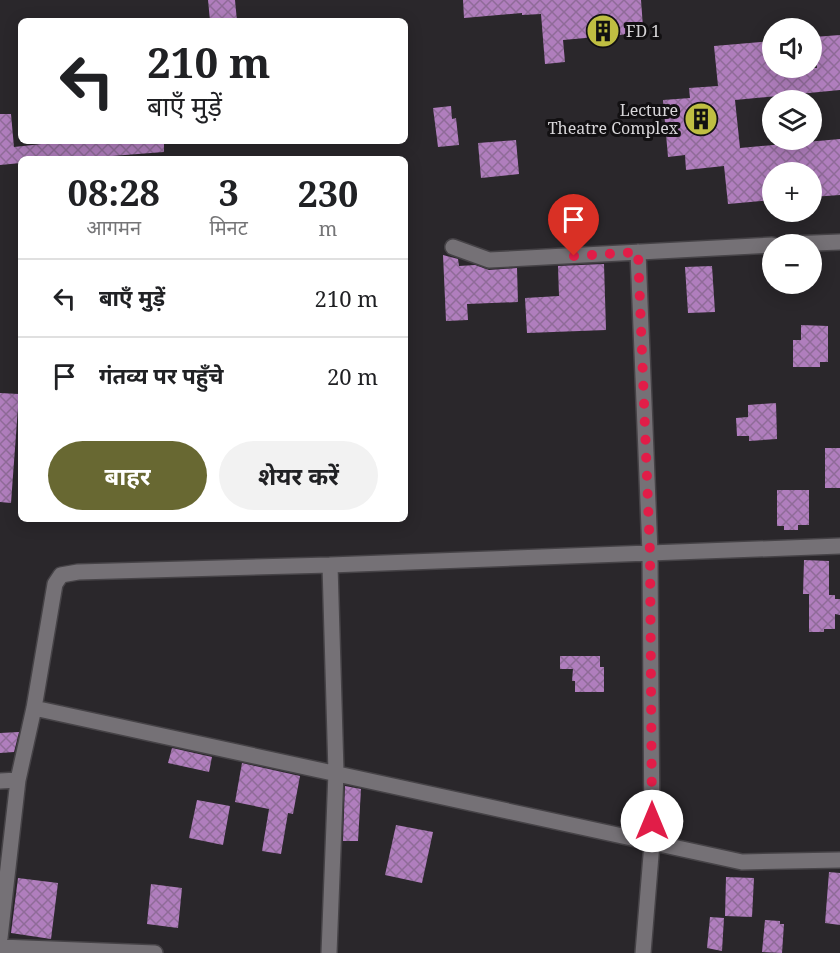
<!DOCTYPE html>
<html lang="hi">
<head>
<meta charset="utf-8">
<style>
  :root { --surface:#fff; --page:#f2f2f2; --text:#202124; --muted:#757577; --line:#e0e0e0; --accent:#686832 }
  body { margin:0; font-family:"Noto Serif","Noto Sans Devanagari",serif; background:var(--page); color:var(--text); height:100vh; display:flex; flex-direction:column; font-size:22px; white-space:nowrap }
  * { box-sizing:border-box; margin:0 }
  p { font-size:20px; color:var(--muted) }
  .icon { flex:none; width:33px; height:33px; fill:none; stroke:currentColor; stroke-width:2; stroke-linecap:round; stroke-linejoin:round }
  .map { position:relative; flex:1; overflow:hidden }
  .sheet { position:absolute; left:18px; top:156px; width:390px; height:366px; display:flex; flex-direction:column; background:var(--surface); border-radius:9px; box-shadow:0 3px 15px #0003 }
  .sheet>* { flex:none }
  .top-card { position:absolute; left:18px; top:18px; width:390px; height:126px; border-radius:9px; box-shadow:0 3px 15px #0003; background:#fff; color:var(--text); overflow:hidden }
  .controls { position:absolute; left:762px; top:18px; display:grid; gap:12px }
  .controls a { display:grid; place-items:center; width:60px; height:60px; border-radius:50%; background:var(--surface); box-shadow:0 3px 15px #0003; font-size:30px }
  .pin { position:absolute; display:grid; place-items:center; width:51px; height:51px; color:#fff; margin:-62px -26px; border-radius:50% 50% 50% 0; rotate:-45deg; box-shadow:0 0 6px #0007 }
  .pin .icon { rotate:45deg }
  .me { position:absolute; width:66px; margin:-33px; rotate:0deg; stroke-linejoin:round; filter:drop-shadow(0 0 4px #0008) }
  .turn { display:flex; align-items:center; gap:21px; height:126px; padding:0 30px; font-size:27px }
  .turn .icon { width:78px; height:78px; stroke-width:2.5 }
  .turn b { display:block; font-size:42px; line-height:51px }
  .eta { display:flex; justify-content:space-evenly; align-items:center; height:102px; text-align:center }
  .eta b { font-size:36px; font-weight:700; line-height:42px }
  .button { display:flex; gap:12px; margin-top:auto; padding:12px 30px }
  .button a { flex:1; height:69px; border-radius:36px; background:var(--accent); color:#fff; font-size:24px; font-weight:700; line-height:69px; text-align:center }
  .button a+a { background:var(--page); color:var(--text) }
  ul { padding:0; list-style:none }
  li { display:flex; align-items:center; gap:18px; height:78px; padding:0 30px; border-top:2px solid var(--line) }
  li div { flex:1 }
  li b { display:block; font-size:22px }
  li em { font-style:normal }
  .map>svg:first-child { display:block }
  .building { fill:url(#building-cross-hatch) }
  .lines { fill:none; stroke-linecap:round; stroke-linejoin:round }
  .minor-casing { stroke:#464347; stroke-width:18 }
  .minor { stroke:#757176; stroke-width:15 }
  .route { stroke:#e11d48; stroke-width:10; stroke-dasharray:0 18 }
  .labels { text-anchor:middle; stroke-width:6; stroke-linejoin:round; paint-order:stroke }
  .poi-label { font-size:16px; fill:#d8d6d9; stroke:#121012; text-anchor:start }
</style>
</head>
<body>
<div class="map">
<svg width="840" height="953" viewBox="0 0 840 953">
  <defs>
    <pattern id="building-cross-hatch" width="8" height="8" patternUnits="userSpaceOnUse" patternTransform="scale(1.5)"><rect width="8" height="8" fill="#b07ebd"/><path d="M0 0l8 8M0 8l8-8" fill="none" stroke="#8f6b98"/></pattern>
  </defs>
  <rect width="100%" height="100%" fill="#2a272b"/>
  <path class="building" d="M 208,0 L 235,0 L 237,21 L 210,21 Z
    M 463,0 L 641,0 L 643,27 L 640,27 L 641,33 L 563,40 L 565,62 L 545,64 L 541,14 L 522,15 L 522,13 L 464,18 Z
    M 840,35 L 840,90 L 735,100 L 740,148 L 840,139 L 840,195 L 812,197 L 812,172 L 772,172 L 770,188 L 771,200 L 728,204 L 724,166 L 686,170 L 685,155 L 668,157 L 663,100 L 690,98 L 689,88 L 718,86 L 714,46 L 772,41 L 772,68 L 817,68 L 814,37 Z
    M 451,106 L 452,119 L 456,118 L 459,145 L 438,147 L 433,108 Z
    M 0,114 L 11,114 L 14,147 L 69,141 L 164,141 L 164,152 L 73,159 L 21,159 L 21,163 L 0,165 Z
    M 516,140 L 519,174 L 481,178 L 478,143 Z
    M 443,255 L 458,259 L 459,266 L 475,265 L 489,270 L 517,268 L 518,302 L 467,304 L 468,320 L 446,321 Z
    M 604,264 L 606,330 L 527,333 L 525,298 L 559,296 L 558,266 Z
    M 712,266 L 715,312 L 688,313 L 685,267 Z
    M 801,325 L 828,326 L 828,362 L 820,362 L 820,367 L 793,367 L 793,340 L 801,340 Z
    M 0,393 L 19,394 L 11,503 L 0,502 Z
    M 776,403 L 777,439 L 749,441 L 749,436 L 737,436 L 736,418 L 748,417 L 748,405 Z
    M 825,448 L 840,448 L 840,488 L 825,488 Z
    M 777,490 L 809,490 L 809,525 L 798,525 L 798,530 L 784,530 L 784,526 L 777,526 Z
    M 804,560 L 829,561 L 829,595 L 835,595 L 835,599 L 840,599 L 840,615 L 835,614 L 835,629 L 824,629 L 824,632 L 809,632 L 809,594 L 803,594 Z
    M 560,656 L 600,656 L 600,667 L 604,667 L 604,692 L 575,692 L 575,681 L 572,681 L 573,669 L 560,669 Z
    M 19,732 L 14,752 L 0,753 L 0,733 Z
    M 172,748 L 212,757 L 209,772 L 168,763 Z
    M 242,763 L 300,776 L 293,814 L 288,813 L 281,854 L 262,851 L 269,809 L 235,802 Z
    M 345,786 L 361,789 L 358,841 L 343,841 Z
    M 197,800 L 230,806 L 223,845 L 189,838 Z
    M 396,825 L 433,832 L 422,883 L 385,875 Z
    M 829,872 L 840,873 L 840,925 L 825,923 Z
    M 726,877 L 754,878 L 752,917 L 725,916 Z
    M 18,878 L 58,883 L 51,939 L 11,933 Z
    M 151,884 L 182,888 L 178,928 L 147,924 Z
    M 710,917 L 724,918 L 722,951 L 707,948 Z
    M 765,920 L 780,921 L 780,924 L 784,924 L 782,953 L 762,952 Z"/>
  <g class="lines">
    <g class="minor-casing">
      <path id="minor" d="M 789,244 L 840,242
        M 453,247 L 489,260 L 772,245
        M 638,252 L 650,553 L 652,843 L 643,953
        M 34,708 L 742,862 L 840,860
        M 0,781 L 18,780
        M 0,938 L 18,780 L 34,708 L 55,584 L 61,575 L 78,572 L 330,565 L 840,546
        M 0,947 L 155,953
        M 329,953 L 336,772 L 330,565"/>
    </g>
    <use href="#minor" class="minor"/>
  </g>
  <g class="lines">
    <path class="route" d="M 574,256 L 638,252 L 650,553 L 652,821"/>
  </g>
  <defs>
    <g id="building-disc" transform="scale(1.725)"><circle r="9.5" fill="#bfbe42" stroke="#121012"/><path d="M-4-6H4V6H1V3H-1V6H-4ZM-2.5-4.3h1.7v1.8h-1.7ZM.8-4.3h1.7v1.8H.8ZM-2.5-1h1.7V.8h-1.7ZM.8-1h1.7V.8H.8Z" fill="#111"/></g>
  </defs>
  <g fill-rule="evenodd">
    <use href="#building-disc" x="603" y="31"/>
    <use href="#building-disc" x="701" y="119"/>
  </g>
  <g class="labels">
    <g class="poi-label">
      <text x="626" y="37">FD 1</text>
      <text x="678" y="116" text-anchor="end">Lecture<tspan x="678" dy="18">Theatre Complex</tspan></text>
    </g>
  </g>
</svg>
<div class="controls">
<a><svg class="icon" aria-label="sound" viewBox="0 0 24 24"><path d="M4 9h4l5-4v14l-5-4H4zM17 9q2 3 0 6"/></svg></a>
<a><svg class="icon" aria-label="layers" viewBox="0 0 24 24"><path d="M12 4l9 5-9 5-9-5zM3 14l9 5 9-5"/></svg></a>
<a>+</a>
<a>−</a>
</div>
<div class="pin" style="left:574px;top:256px;background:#d93025"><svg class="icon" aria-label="arrive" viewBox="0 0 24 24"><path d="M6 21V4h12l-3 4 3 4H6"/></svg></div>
<svg class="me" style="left:652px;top:821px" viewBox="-20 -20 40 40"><circle r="19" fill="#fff"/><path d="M0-13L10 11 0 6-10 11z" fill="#e11d48"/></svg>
<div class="top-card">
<div class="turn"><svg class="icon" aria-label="left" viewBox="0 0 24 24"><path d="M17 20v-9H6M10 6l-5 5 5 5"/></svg><div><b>210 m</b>बाएँ मुड़ें</div></div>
</div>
<section class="sheet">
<div class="eta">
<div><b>08:28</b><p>आगमन</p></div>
<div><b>3</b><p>मिनट</p></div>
<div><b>230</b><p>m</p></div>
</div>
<ul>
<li><svg class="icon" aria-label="left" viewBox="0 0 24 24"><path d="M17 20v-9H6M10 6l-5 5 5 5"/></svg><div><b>बाएँ मुड़ें</b></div><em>210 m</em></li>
<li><svg class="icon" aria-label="arrive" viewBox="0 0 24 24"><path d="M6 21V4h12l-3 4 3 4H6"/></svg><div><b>गंतव्य पर पहुँचे</b></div><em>20 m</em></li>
</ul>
<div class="button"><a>बाहर</a><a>शेयर करें</a></div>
</section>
</div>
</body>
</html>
